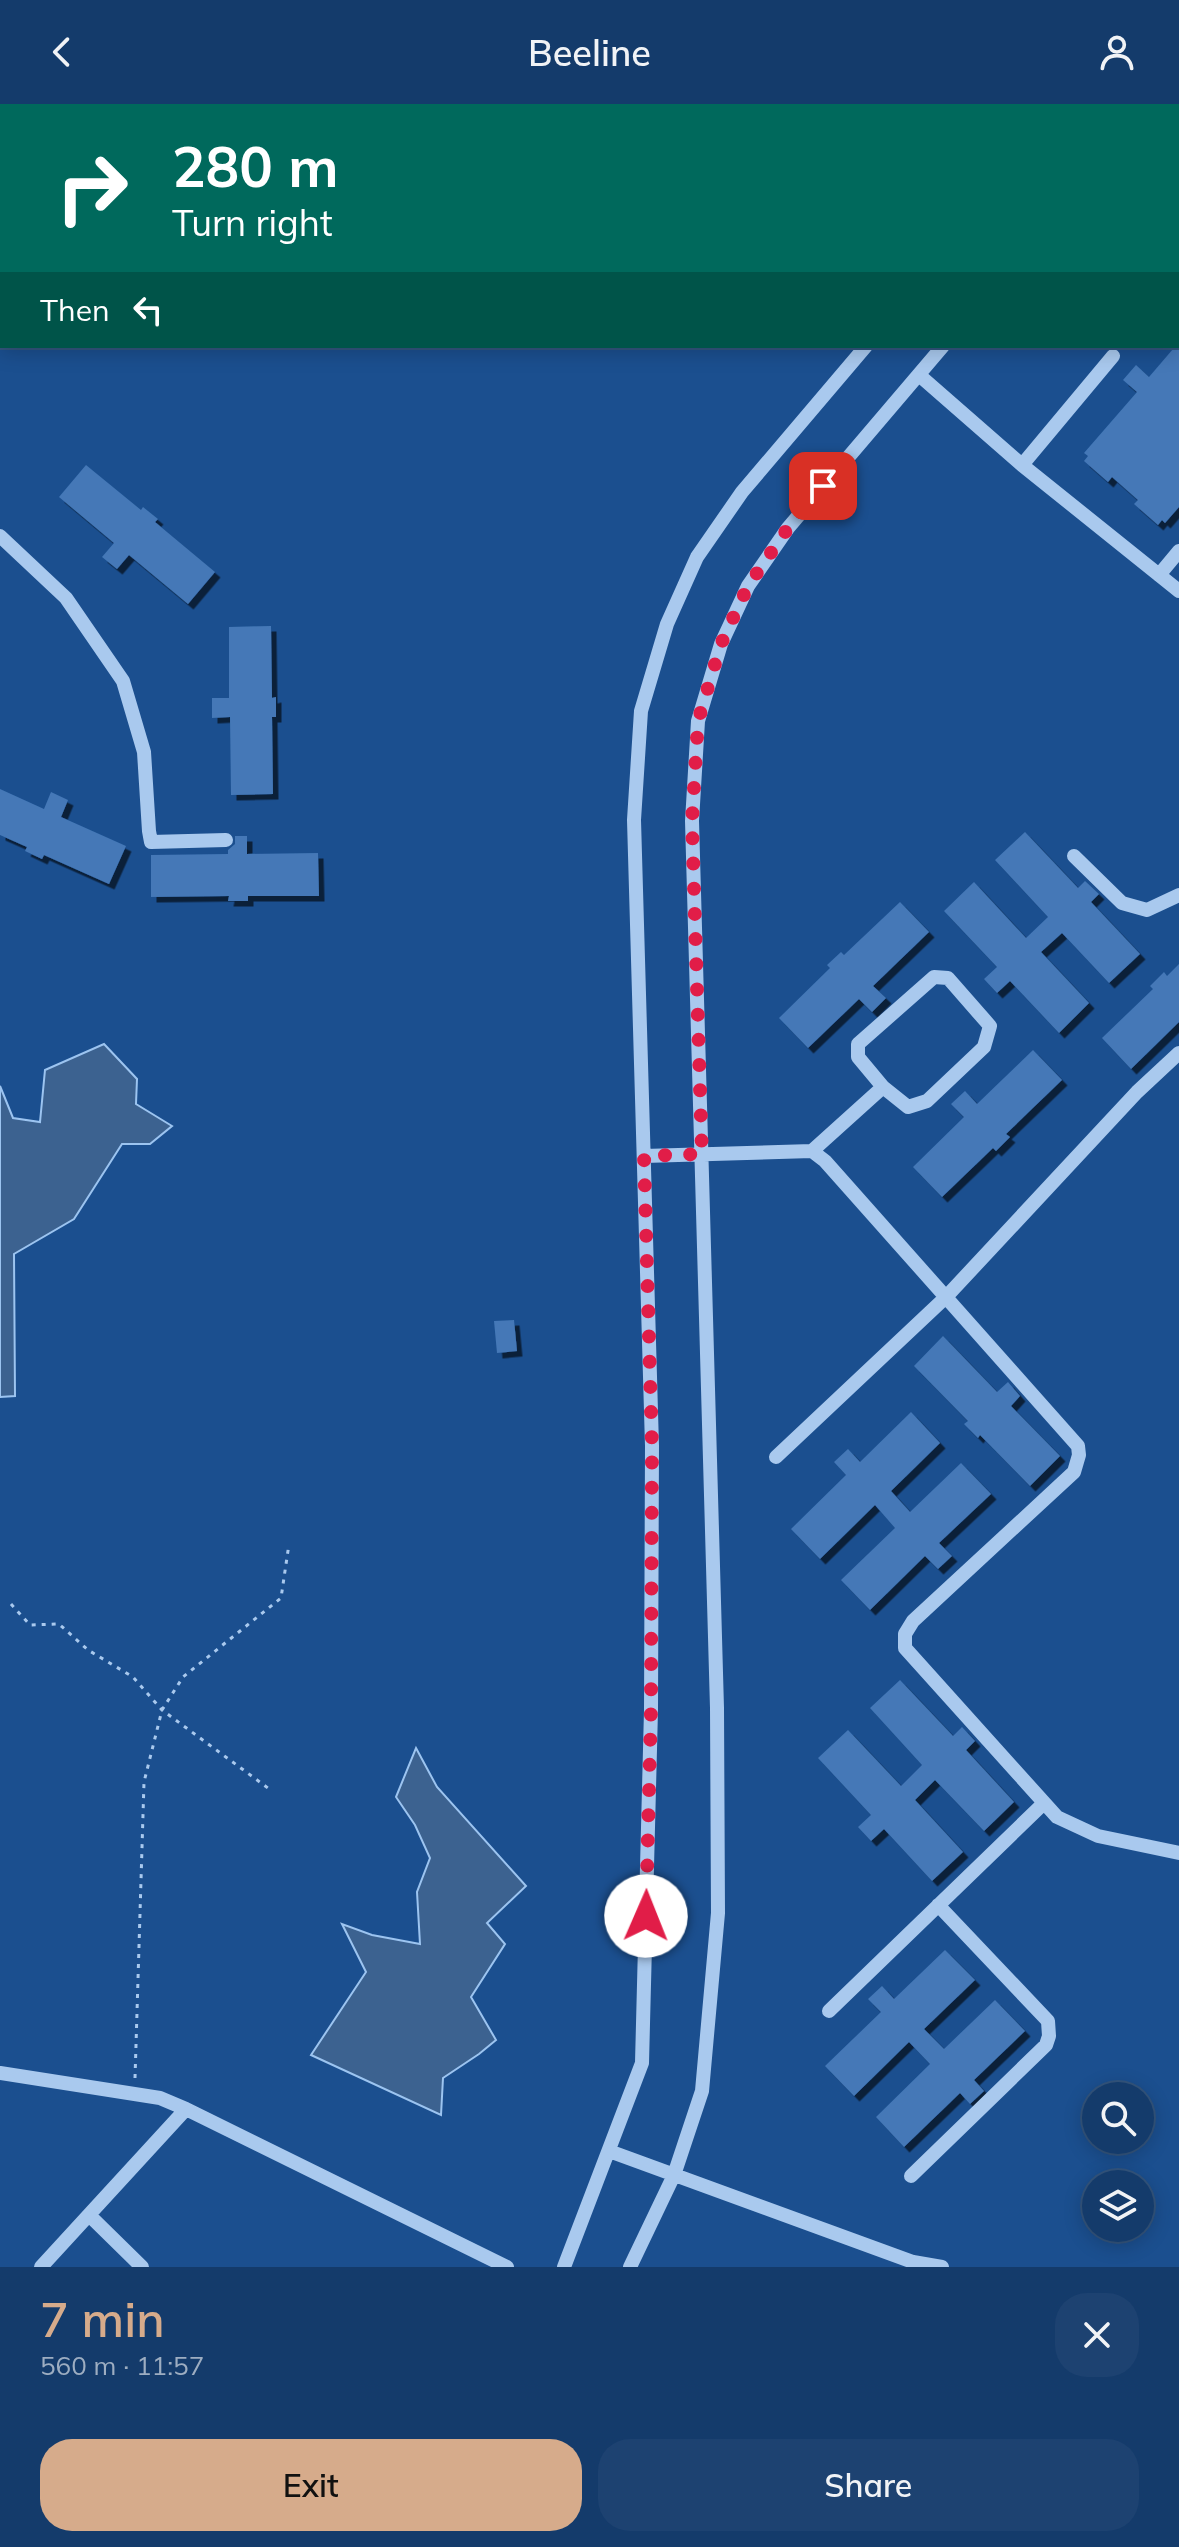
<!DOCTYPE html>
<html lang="en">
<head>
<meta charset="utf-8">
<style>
  :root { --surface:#143b6b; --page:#1d4271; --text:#f1f3f6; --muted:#9dadc1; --line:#33557e; --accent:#d6ab8b }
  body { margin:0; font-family:Mulish,sans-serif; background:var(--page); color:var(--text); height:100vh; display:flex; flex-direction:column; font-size:30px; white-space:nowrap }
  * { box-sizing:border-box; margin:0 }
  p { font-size:26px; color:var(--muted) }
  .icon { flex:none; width:44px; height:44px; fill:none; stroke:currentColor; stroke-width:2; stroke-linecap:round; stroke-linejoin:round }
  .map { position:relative; height:2163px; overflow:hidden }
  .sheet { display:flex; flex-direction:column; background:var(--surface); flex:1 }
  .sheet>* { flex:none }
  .banner { position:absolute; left:0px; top:0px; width:1180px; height:244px; box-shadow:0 4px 20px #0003,0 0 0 2px var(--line); background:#00695c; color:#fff; overflow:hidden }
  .buttons { position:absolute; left:1082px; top:1978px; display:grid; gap:16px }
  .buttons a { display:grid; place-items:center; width:72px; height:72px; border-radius:50%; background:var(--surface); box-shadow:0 4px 20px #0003,0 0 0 2px var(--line); font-size:40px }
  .pin { position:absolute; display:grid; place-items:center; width:68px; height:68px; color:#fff; margin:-34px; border-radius:16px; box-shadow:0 4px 12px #0006 }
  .me { position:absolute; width:88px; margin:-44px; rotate:1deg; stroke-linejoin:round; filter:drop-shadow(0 0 6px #0008) }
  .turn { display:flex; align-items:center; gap:28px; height:168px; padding:0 40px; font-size:36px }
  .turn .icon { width:104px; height:104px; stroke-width:2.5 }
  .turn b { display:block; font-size:56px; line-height:68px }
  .then { display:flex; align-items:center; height:76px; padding:0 40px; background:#0003; gap:16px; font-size:30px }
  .round { display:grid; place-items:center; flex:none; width:84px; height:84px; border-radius:32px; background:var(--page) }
  .summary { display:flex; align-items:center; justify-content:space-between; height:136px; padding:0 40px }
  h1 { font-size:48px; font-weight:600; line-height:60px; color:var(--accent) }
  .cta { display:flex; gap:16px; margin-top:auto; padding:16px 40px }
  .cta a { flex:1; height:92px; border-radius:32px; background:var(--accent); color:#111; font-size:32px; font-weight:600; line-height:92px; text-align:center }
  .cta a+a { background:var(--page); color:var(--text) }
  header { display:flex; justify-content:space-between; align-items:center; height:104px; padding:0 40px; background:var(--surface); font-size:36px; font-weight:600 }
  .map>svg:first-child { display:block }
  .water { fill:#3c6290; stroke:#9cc4f0; stroke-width:2 }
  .building { fill:#4478b7; filter:url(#shadow) }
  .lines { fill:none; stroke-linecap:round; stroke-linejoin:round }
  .path { stroke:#a9c9ee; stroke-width:3; stroke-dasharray:4 6; stroke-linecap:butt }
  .minor { stroke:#a9c9ee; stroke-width:14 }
  .route { stroke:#e11d48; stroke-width:14; stroke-dasharray:0 25.2 }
</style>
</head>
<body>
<header><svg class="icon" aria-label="back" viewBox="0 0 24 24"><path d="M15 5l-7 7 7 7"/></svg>Beeline<svg class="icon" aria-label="person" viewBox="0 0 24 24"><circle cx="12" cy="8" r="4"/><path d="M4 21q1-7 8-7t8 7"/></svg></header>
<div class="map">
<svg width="1179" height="2163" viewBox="0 0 1179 2163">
  <defs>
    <filter id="shadow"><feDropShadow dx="5.5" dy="5.5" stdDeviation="0" flood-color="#0009"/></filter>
  </defs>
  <rect width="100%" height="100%" fill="#1b4f8f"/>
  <path class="water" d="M 104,940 L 137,975 L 136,1000 L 172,1022 L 150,1040 L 122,1040 L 74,1115 L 14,1150 L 15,1292 L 0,1293 L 0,982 L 13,1014 L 40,1018 L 45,966 Z
    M 416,1644 L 437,1683 L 526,1782 L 487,1819 L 505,1840 L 471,1893 L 496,1936 L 479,1950 L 443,1974 L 441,2011 L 311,1951 L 366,1868 L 342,1820 L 372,1831 L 420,1840 L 417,1788 L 430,1754 L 415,1721 L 396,1693 Z"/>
  <path class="building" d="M 1179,238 L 1179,403 L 1165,419 L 1162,416 L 1158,421 L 1134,400 L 1138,396 L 1112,373 L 1108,378 L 1084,357 L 1088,352 L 1084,349 L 1137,288 L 1123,276 L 1136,261 L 1149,273 Z
    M 86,361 L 141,406 L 143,403 L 158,415 L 155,418 L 215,468 L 188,500 L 129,451 L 117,465 L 102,453 L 114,439 L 59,393 Z
    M 271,522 L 272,594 L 276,593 L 276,613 L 272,613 L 273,690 L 231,691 L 230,613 L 212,614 L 212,594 L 229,594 L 229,523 Z
    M 0,685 L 44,705 L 51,688 L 68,696 L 61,713 L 126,742 L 109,780 L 44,751 L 42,755 L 25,747 L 27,743 L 0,731 Z
    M 1025,728 L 1078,784 L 1085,777 L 1099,790 L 1091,798 L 1140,850 L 1109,879 L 1062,829 L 1041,848 L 1089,899 L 1059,929 L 1010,877 L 997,889 L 984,875 L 997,863 L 944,807 L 974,778 L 1026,834 L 1048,813 L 995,756 Z
    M 235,732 L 247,732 L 247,750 L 318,749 L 319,792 L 248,792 L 248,797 L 228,797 L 229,792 L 151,793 L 151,751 L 228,750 L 228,746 L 235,740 Z
    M 900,798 L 929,828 L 873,882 L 886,894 L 872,908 L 859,895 L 808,944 L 779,914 L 830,864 L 827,861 L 841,848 L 844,851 Z
    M 1179,860 L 1179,918 L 1131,965 L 1102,934 L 1153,885 L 1150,882 L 1164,868 L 1167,872 Z
    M 1033,946 L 1062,976 L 1006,1030 L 1010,1033 L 996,1047 L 993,1044 L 942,1093 L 913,1063 L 964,1013 L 951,1000 L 965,987 L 977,1000 Z
    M 514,1216 L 517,1247 L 497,1249 L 494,1217 Z
    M 943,1232 L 997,1288 L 1008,1278 L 1020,1292 L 1011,1302 L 1060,1352 L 1030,1382 L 980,1331 L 978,1334 L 964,1320 L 968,1317 L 914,1262 Z
    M 911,1308 L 940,1339 L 891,1387 L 910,1408 L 961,1359 L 991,1390 L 939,1439 L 952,1452 L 938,1465 L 925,1452 L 870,1506 L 841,1476 L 895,1424 L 875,1401 L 820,1455 L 791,1425 L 846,1371 L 834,1358 L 848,1345 L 860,1358 Z
    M 900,1576 L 953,1632 L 962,1623 L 975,1637 L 966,1646 L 1014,1698 L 984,1727 L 935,1676 L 915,1696 L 963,1748 L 932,1777 L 884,1725 L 871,1737 L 858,1723 L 871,1711 L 818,1654 L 848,1626 L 901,1682 L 922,1661 L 870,1604 Z
    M 945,1846 L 975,1876 L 924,1925 L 944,1945 L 995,1896 L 1025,1927 L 974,1976 L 984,1987 L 970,2000 L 960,1989 L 904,2043 L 876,2013 L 930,1960 L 909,1938 L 854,1992 L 825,1962 L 881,1908 L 868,1895 L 882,1882 L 894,1895 Z"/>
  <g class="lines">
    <path class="path" d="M 11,1500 L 30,1521 L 59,1520 L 88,1546 L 133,1573 L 162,1606 L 272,1687
      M 135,1974 L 144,1678 L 162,1606 L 183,1573 L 281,1494 L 289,1440"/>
    <path class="minor" d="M 1003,2 L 1004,0
      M 1062,2 L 1062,0
      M 919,271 L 1022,361 L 1179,487
      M 1022,361 L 1113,252
      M 0,432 L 66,494 L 123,577 L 144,648 L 149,727 L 151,738 L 226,736
      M 1159,471 L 1179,447
      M 1074,752 L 1122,799 L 1147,806 L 1179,791
      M 934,873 L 948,874 L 990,922 L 984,943 L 927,997 L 908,1003 L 883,983 L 858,953 L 858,940 Z
      M 812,1047 L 883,983
      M 644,1052 L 812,1047 L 825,1057 L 1078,1342 L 1079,1351 L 1074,1368 L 913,1517 L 905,1530 L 905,1544 L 1057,1713 L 1098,1732 L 1179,1749
      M 776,1353 L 946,1193 L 1137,988 L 1179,949
      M 829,1907 L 1044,1699
      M 0,1969 L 160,1994 L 186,2005
      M 609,2047 L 913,2158 L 942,2163
      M 911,2072 L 1046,1941 L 1049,1932 L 1048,1917 L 938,1801
      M 89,2111 L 142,2163
      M 41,2163 L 186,2005 L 507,2163
      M 564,2163 L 642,1959 L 651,1606 L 652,1342 L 634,716 L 641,607 L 667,520 L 697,453 L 742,388 L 866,242
      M 630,2163 L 674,2071 L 702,1987 L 718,1809 L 717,1604 L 692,717 L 698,617 L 721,540 L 748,482 L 788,424 L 943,242"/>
  </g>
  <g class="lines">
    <path class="route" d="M 646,1812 L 651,1606 L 652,1342 L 644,1052 L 702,1050 L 692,717 L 698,617 L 721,540 L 748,482 L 788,424 L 823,382"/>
  </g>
</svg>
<div class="buttons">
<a><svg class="icon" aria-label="search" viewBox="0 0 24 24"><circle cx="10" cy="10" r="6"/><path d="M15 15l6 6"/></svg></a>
<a><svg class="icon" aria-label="layers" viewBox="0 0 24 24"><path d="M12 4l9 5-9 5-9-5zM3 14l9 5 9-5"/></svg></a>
</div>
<div class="pin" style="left:823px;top:382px;background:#d93025"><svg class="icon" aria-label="arrive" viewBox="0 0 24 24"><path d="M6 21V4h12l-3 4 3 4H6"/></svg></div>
<svg class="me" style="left:646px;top:1812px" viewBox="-20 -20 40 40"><circle r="19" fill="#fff"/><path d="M0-13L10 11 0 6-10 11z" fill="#e11d48"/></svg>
<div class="banner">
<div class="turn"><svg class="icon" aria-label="right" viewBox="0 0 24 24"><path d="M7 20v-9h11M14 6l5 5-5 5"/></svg><div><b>280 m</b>Turn right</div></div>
<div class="then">Then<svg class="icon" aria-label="left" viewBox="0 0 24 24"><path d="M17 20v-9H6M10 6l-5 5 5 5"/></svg></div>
</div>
</div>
<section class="sheet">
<div class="summary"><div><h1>7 min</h1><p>560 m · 11:57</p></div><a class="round"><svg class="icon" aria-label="close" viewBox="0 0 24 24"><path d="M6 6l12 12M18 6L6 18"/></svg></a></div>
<div class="cta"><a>Exit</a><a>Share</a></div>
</section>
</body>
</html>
